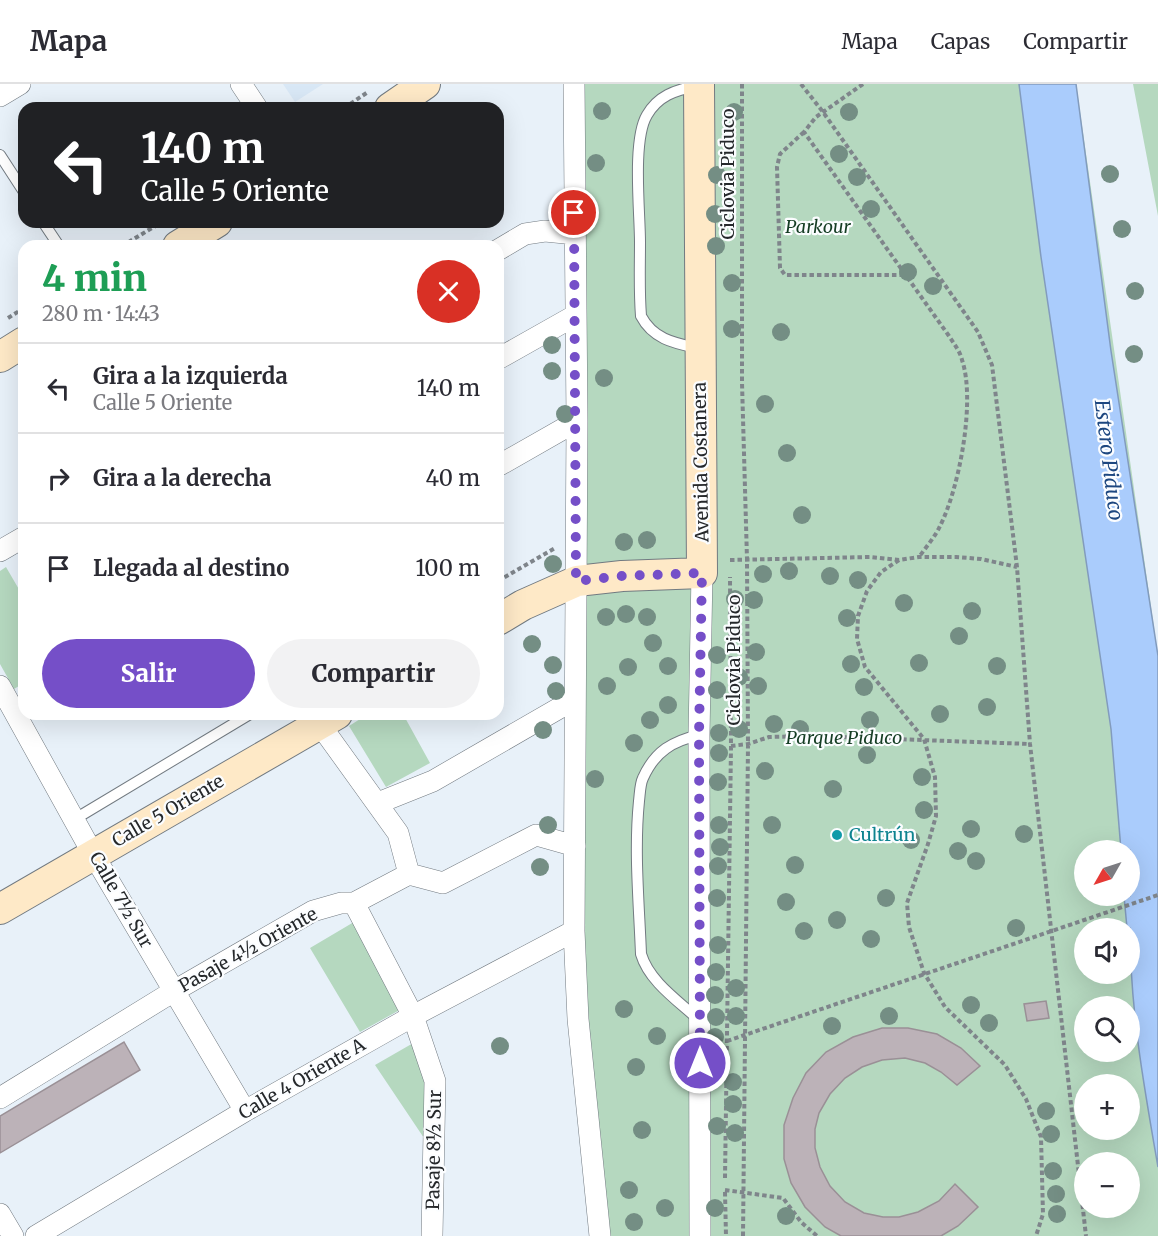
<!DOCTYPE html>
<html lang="es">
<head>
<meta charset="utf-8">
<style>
  :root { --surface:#fff; --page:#f2f2f3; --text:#2b2b33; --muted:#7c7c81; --line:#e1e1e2; --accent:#754fc8 }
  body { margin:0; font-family:Merriweather,serif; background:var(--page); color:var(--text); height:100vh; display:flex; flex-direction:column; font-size:22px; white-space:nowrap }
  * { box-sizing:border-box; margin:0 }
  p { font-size:20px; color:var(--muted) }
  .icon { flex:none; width:33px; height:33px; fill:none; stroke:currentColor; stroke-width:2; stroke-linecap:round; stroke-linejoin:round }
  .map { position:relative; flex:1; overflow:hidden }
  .sheet { position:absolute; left:18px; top:156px; width:486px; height:480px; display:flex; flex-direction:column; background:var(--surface); border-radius:18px; box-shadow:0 6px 24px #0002 }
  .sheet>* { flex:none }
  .top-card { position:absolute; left:18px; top:18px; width:486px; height:126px; border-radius:18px; box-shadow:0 6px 24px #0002; background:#202124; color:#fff; overflow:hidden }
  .needle { width:39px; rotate:231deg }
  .buttons { position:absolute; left:1074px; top:756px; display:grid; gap:12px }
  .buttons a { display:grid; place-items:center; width:66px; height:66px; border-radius:50%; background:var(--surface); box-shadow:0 6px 24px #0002; font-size:30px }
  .pin { position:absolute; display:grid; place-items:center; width:51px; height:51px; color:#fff; margin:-26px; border:3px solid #fff; border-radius:50%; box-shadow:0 2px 6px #0007 }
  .me { position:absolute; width:66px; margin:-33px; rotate:0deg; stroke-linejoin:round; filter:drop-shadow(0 0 4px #0008) }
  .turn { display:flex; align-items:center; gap:21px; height:126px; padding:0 24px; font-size:27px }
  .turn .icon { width:78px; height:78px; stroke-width:2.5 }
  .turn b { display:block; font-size:42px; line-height:51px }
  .round { display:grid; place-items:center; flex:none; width:63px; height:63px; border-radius:32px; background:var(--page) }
  .headline { display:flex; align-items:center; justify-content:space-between; height:102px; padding:0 24px }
  h1 { font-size:36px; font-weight:800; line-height:45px; color:#1e9e55 }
  .button { display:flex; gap:12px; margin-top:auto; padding:12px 24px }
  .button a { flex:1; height:69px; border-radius:36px; background:var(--accent); color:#fff; font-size:24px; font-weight:800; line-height:69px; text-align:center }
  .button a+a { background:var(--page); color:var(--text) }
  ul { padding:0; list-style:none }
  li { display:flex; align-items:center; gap:18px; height:90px; padding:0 24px; border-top:2px solid var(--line) }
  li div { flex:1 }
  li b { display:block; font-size:22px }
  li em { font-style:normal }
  header { display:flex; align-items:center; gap:36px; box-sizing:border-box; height:84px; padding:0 30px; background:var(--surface); border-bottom:2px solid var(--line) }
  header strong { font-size:28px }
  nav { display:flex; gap:33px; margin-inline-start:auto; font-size:21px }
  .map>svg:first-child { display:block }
  .built { fill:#d9e8f6 }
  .green { fill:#b5d8bf; fill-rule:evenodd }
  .water { fill:#aaccfc; stroke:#829bbd; stroke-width:1.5 }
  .building { fill:#bcb2b8; stroke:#9a9096; stroke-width:1.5 }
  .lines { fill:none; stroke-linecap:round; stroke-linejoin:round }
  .lane-casing { stroke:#727a81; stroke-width:12 }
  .street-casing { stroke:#727a81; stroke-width:22 }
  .secondary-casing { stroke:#727a81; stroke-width:32 }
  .path { stroke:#7f858b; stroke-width:4; stroke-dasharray:4.5 3; stroke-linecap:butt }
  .lane { stroke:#fff; stroke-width:10 }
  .street { stroke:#fff; stroke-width:21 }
  .secondary { stroke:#fee9c7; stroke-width:30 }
  .tree { fill:#748e84 }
  .route { stroke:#754fc8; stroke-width:10; stroke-dasharray:0 18 }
  .culture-dot { fill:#0f9aa8; stroke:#fbfdff; stroke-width:2 }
  .labels { text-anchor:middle; stroke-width:4.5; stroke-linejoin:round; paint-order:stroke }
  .street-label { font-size:18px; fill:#25282b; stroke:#fbfdff }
  .park-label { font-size:18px; font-style:italic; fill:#153d24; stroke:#fbfdff }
  .culture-label { font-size:18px; fill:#0d838f; stroke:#fbfdff; text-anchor:start }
  .water-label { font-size:20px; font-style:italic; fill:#1d4780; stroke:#fbfdff }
</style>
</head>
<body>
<header>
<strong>Mapa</strong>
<nav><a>Mapa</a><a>Capas</a><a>Compartir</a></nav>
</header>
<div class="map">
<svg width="1158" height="1152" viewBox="0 0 1158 1152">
  <rect width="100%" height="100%" fill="#e8f1f9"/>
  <path class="built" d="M 283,0 L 323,0 L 295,18 Z"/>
  <path class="green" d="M 577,0 L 1076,0 L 1154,544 L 1158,600 L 1158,1152 L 601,1152 L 579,851 ZM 1084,766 L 1130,766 L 1130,812 L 1084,812 ZM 1084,844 L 1130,844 L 1130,890 L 1084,890 ZM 1084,922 L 1130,922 L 1130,968 L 1084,968 ZM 1084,1000 L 1130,1000 L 1130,1046 L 1084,1046 ZM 1084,1078 L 1130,1078 L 1130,1124 L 1084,1124 Z
    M 1133,0 L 1158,0 L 1158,132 Z
    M 6,483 L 24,514 L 24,599 L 14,605 L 0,580 L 0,487 Z
    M 368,630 L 403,630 L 430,679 L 386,703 L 349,642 Z
    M 359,835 L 405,923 L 360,948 L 310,864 Z
    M 415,958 L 433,1009 L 428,1060 L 375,981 Z"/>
  <path class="water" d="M 1019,0 L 1076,0 L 1111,267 L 1158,572 L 1158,1083 C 1144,1003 1130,926 1130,844 L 1127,844 L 1124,812 L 1130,812 L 1130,766 L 1121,766 L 1111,645 L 1041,173 Z"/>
  <path class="building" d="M 1046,917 L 1049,934 L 1027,937 L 1024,920 Z
    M 882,944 L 908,944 L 937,950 L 961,964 L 980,982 L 957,1001 L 941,988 L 925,979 L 905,974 L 882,976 L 862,983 L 845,994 L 830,1010 L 819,1029 L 815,1045 L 815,1064 L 820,1083 L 830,1102 L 845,1118 L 864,1129 L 883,1133 L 899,1133 L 918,1128 L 939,1117 L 955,1100 L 978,1123 L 958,1142 L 941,1152 L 841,1152 L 825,1143 L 805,1123 L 791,1099 L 784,1075 L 784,1041 L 793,1014 L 806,989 L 826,968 L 853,953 Z
    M 124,958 L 140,986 L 0,1069 L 0,1032 Z"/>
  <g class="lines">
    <g class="lane-casing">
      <path id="lane" d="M 696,2 C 675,6 658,12 647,31 C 632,56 640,128 640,158 C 640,183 639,207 641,232 C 653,255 674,259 697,264
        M 0,71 L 24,108
        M 43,138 L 59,162
        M 75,735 L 250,630
        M 698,935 C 677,916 649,897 641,870 C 639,819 634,767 639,717 C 640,709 640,700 643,694 C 655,667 673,657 699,651"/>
    </g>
    <g class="street-casing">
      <path id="street" d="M 241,0 L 257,24
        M 574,0 L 577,337 L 574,847 L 578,935 L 600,1152
        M 0,12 L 20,0
        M 498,166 L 525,150 L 545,147 L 575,150
        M 498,275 L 576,231
        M 498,382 L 577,337
        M 0,467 L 24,453
        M 0,602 L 93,770 L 245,1027
        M 313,631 L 398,749 L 409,790
        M 378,719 L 433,697 L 575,615
        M 354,819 L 413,932 L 435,997 L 432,1152
        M 0,1014 L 174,907 L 313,827 L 341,819 L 354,819 L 409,790 L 443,799 L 536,751 L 575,762
        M 0,1130 L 13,1152
        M 36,1152 L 245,1027 L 413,932 L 574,847
        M 700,1152 L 699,651 L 702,489"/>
    </g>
    <g class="secondary-casing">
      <path id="secondary" d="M 390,24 L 425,0
        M 178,162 L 217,138
        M 0,273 L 24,258
        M 498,536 L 523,521 L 577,497 L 622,492 L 702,489 L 699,0
        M 0,825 L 337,630"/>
    </g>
    <path class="path" d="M 742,0 L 742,299 L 747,475 L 748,660 L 743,1152
      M 801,0 L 823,28 L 978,248 L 992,281 L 1017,483 L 1030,660 L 1086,1152
      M 863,0 L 816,33 L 804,48 L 949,252 C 954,260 960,267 962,276 C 976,317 959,405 940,442 C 935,453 926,463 919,473
      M 344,24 L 368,8
      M 804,48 L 780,70 L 777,83 L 780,184 L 785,191 L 903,191
      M 122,162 L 162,138
      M 8,234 L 24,224
      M 730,476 L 870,473 L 899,476 L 919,473 L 956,473 L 981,475 L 1017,483
      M 899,476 L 881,488 L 867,507 L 858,532 L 857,555 L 865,583 L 924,655 L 935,693 L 936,732 L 928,760 L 907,819 L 909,843 L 924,889 L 945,923 L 1005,981 L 1026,1015 L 1041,1053 L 1043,1130 L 1036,1152
      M 498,497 L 555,464
      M 731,662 L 748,660 L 769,653 L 812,652 L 1030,660
      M 727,957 L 1158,811
      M 725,1094 L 731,662 L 730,493
      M 725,1106 L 783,1114 L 801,1138 L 817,1152
      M 725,1108 L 726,1152"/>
    <use href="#lane" class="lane"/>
    <use href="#street" class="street"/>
    <use href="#secondary" class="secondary"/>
  </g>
  <g class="tree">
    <circle cx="602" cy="27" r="9"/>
    <circle cx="734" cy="28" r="9"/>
    <circle cx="849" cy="28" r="9"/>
    <circle cx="839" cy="70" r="9"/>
    <circle cx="596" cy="79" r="9"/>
    <circle cx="1110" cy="90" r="9"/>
    <circle cx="717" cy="91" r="9"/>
    <circle cx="857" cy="93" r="9"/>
    <circle cx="871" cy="125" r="9"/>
    <circle cx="715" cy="130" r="9"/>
    <circle cx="1122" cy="145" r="9"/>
    <circle cx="716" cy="162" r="9"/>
    <circle cx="908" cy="188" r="9"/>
    <circle cx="732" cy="199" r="9"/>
    <circle cx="933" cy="202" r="9"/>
    <circle cx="1135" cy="207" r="9"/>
    <circle cx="732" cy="245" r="9"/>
    <circle cx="781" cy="248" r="9"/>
    <circle cx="552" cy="261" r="9"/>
    <circle cx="1134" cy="270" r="9"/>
    <circle cx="552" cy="287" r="9"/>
    <circle cx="604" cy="294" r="9"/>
    <circle cx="765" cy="320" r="9"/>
    <circle cx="565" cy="330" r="9"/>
    <circle cx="787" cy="369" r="9"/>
    <circle cx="802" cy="431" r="9"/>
    <circle cx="647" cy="456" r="9"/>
    <circle cx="624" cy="458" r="9"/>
    <circle cx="553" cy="480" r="9"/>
    <circle cx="789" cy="487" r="9"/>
    <circle cx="763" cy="490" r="9"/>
    <circle cx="830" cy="492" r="9"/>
    <circle cx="858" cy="496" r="9"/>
    <circle cx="735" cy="515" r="9"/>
    <circle cx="754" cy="516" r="9"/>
    <circle cx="904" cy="519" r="9"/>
    <circle cx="972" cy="527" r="9"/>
    <circle cx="626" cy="530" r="9"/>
    <circle cx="606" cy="533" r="9"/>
    <circle cx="647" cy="533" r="9"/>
    <circle cx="847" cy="534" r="9"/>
    <circle cx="959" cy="552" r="9"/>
    <circle cx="653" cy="559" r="9"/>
    <circle cx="532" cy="560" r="9"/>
    <circle cx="756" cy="568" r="9"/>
    <circle cx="717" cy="571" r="9"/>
    <circle cx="919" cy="579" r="9"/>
    <circle cx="851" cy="580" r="9"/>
    <circle cx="553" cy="581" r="9"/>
    <circle cx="668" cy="582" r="9"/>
    <circle cx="997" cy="582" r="9"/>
    <circle cx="628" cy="583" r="9"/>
    <circle cx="739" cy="593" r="9"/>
    <circle cx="607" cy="602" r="9"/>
    <circle cx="758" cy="602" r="9"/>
    <circle cx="864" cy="603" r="9"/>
    <circle cx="717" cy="606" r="9"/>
    <circle cx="556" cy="607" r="9"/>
    <circle cx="668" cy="621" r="9"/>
    <circle cx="987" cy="623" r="9"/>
    <circle cx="940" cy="630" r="9"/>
    <circle cx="650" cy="636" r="9"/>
    <circle cx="870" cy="636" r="9"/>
    <circle cx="774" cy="640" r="9"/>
    <circle cx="739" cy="645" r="9"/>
    <circle cx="800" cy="645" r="9"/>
    <circle cx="543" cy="646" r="9"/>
    <circle cx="719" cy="649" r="9"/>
    <circle cx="634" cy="659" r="9"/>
    <circle cx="719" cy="669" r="9"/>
    <circle cx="867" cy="671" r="9"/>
    <circle cx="765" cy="687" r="9"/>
    <circle cx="922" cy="693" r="9"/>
    <circle cx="595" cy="695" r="9"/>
    <circle cx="718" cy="698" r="9"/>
    <circle cx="833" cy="705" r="9"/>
    <circle cx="924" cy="726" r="9"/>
    <circle cx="548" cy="741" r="9"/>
    <circle cx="719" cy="741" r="9"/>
    <circle cx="772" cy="741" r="9"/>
    <circle cx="971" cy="745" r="9"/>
    <circle cx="1024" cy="750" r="9"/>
    <circle cx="911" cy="756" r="9"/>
    <circle cx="720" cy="763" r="9"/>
    <circle cx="958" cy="767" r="9"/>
    <circle cx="976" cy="777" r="9"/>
    <circle cx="795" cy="781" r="9"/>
    <circle cx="718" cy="782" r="9"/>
    <circle cx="540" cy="783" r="9"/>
    <circle cx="717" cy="814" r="9"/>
    <circle cx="886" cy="814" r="9"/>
    <circle cx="786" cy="818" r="9"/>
    <circle cx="837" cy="836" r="9"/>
    <circle cx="1016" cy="844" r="9"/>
    <circle cx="804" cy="847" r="9"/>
    <circle cx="871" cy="855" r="9"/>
    <circle cx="718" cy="861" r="9"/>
    <circle cx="716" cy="888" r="9"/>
    <circle cx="736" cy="904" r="9"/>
    <circle cx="715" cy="911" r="9"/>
    <circle cx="971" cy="921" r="9"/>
    <circle cx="624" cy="925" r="9"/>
    <circle cx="736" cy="932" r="9"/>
    <circle cx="889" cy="932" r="9"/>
    <circle cx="716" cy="933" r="9"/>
    <circle cx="989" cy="939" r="9"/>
    <circle cx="832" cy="942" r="9"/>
    <circle cx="657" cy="952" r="9"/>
    <circle cx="715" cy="953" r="9"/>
    <circle cx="500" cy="962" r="9"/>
    <circle cx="718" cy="981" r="9"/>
    <circle cx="636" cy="983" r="9"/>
    <circle cx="733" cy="998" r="9"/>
    <circle cx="733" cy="1020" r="9"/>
    <circle cx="1046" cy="1027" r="9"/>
    <circle cx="717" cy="1042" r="9"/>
    <circle cx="642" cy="1046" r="9"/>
    <circle cx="735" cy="1049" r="9"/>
    <circle cx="1051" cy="1050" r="9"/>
    <circle cx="1053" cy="1087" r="9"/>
    <circle cx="629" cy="1106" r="9"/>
    <circle cx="1056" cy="1110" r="9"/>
    <circle cx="665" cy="1124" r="9"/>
    <circle cx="715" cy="1124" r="9"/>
    <circle cx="1057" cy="1130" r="9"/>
    <circle cx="786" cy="1132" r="9"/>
    <circle cx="634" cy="1138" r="9"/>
  </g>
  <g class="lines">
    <path class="route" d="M 574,129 L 576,497 L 622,492 L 702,489 L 699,651 L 700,979"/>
  </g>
  <circle class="culture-dot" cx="837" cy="751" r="6"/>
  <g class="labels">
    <g class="street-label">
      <text transform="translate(728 90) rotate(-90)" y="6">Ciclovia Piduco</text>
      <text transform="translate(701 378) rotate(-91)" y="6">Avenida Costanera</text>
      <text transform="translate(734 576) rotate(-90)" y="6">Ciclovia Piduco</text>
      <text transform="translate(168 727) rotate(-30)" y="6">Calle 5 Oriente</text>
      <text transform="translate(121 816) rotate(60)" y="6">Calle 7½ Sur</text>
      <text transform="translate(248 866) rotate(-29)" y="6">Pasaje 4½ Oriente</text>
      <text transform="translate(302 995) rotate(-30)" y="6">Calle 4 Oriente A</text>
      <text transform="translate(434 1066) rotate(-89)" y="6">Pasaje 8½ Sur</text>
    </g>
    <g class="park-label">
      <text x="818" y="149">Parkour</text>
      <text x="844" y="660">Parque Piduco</text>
    </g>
    <g class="culture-label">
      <text x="849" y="757">Cultrún</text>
    </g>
    <g class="water-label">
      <text transform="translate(1109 376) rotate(83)" y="7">Estero Piduco</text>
    </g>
  </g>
</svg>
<div class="buttons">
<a><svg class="needle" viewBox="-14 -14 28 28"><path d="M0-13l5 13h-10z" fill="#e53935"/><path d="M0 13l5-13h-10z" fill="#7c7c81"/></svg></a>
<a><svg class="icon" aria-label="sound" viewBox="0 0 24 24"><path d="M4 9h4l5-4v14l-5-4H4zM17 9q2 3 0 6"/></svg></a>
<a><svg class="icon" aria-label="search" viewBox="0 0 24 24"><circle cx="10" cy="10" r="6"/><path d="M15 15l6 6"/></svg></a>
<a>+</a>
<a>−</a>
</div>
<div class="pin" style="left:574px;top:129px;background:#d93025"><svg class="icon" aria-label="arrive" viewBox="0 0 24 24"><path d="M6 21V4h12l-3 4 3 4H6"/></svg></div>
<svg class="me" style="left:700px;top:979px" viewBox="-20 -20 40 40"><circle r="17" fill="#754fc8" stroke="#fff" stroke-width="3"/><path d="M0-11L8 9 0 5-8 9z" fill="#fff"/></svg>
<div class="top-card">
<div class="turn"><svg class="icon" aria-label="left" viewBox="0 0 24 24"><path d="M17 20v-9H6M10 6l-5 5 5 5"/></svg><div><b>140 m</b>Calle 5 Oriente</div></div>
</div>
<section class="sheet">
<div class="headline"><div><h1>4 min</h1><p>280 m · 14:43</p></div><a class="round" style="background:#d93025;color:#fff"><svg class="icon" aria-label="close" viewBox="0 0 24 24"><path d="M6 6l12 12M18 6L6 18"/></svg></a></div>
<ul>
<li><svg class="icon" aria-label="left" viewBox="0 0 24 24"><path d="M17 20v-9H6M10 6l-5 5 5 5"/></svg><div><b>Gira a la izquierda</b><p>Calle 5 Oriente</p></div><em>140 m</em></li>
<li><svg class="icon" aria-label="right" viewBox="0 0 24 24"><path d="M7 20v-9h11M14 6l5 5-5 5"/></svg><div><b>Gira a la derecha</b></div><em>40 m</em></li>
<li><svg class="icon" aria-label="arrive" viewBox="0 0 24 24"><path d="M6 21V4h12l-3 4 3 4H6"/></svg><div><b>Llegada al destino</b></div><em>100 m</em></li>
</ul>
<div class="button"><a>Salir</a><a>Compartir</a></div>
</section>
</div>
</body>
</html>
